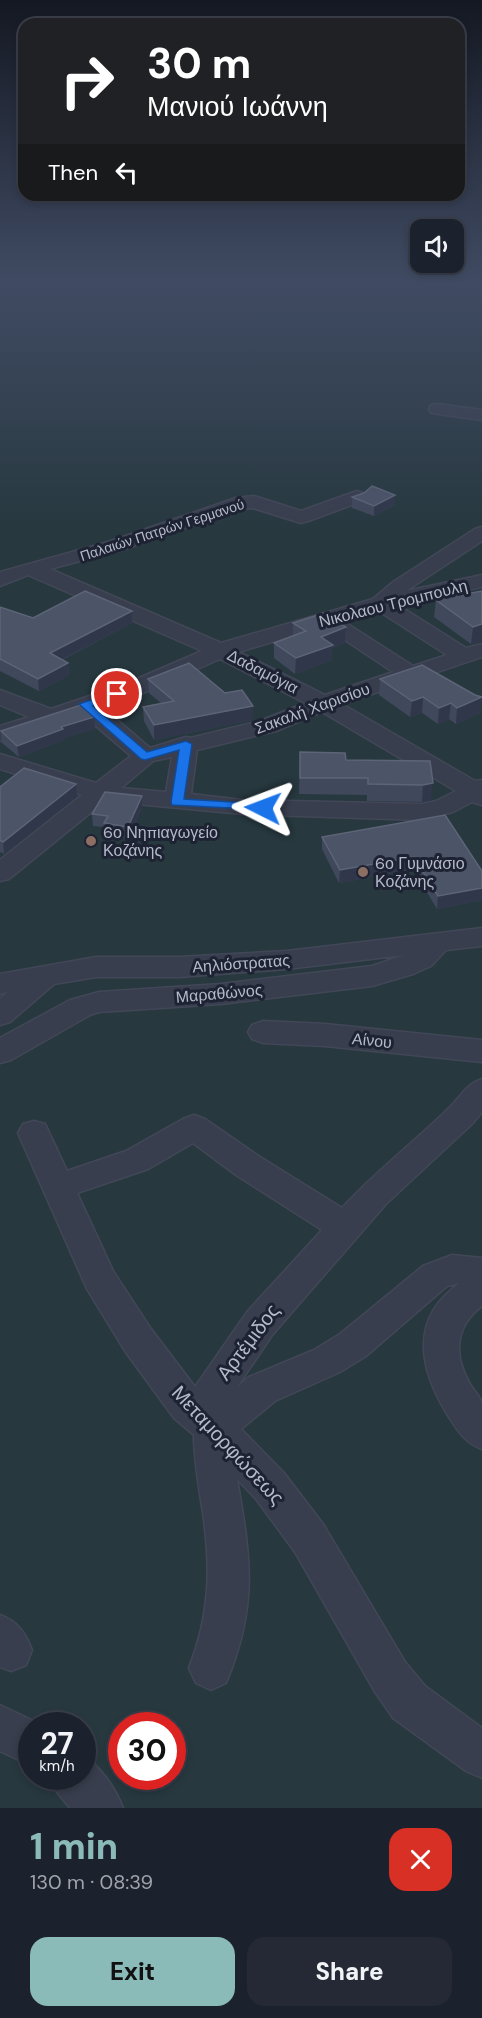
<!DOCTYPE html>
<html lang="en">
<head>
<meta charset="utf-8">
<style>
  :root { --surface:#1c212e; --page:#252936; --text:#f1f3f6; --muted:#a0a3aa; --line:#3a3e4a; --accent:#8bbbb9 }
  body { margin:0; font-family:"DM Sans",sans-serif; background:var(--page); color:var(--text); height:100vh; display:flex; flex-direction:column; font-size:22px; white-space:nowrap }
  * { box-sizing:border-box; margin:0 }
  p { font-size:20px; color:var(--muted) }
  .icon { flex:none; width:33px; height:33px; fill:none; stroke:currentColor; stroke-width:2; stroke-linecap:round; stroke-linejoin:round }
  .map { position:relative; height:1808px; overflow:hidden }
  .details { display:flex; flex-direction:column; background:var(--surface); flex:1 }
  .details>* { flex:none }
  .guide { position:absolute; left:18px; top:18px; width:447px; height:183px; border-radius:18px; box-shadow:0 3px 9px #0003,0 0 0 2px var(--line); background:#202124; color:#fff; overflow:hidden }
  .tools { position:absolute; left:410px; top:219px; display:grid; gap:12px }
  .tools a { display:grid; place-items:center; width:54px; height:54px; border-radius:12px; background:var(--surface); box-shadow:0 3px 9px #0003,0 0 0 2px var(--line); font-size:30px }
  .speed { position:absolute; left:18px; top:1712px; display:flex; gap:12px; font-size:30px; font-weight:700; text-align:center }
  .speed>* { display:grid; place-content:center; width:78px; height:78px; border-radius:50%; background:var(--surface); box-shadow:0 3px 9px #0003,0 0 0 2px var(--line); line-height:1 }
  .speed small { font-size:15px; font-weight:400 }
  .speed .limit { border:9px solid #d22; background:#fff; color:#111 }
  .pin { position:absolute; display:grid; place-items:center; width:51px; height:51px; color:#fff; margin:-26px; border:3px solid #fff; border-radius:50%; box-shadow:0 2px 6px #0007 }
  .me { position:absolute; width:66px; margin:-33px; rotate:273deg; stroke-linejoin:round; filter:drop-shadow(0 0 4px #0008) }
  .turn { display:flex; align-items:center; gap:21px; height:126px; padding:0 30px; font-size:27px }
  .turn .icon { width:78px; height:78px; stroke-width:2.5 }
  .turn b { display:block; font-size:42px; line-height:51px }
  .then { display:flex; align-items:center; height:57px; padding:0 30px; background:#0003; gap:12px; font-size:22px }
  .round { display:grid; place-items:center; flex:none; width:63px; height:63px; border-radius:18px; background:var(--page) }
  .head { display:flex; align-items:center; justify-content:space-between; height:102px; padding:0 30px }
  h1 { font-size:36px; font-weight:800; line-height:45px; color:var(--accent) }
  .primary-button { display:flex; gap:12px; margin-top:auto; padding:12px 30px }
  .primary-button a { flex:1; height:69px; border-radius:18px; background:var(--accent); color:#111; font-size:24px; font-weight:800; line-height:69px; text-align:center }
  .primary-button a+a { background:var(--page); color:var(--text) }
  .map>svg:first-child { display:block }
  .green { fill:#27383f; fill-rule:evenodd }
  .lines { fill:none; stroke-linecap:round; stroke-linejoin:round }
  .minor-casing { stroke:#424757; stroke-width:3 }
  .minor { fill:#393e4e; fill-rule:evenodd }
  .wall { fill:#40485c }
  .shaded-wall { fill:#30374b }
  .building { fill:#4c5468; stroke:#5d6477; stroke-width:1.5 }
  .route { fill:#1a73e8; stroke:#114b97; stroke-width:1.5 }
  .education-dot { fill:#8d6e63; stroke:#1e2333; stroke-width:2 }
  .labels { text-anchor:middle; stroke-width:6; stroke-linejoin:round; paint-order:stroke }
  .far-street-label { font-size:14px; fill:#b5b9c9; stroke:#1e2333 }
  .street-label { font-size:16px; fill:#b5b9c9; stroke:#1e2333 }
  .poi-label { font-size:16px; fill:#b5b9c9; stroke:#1e2333; text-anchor:start }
  .near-street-label { font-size:20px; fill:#b5b9c9; stroke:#1e2333 }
</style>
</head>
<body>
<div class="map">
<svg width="482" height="1808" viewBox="0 0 482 1808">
  <rect width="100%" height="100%" fill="#252c3e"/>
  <path class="green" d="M 0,280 L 482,280 L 482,1808 L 0,1808 ZM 32,1725 L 82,1725 L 82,1776 L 32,1776 ZM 122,1725 L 172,1725 L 172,1776 L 122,1776 Z"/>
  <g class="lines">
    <g class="minor-casing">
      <path id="minor" d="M 0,280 L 8,280 L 0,285 Z
        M 437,404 L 482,410 L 482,420 L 431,413 L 429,409 L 431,405 Z
        M 357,491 L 363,493 L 366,497 L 363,501 L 308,521 L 301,523 L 253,508 L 239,509 L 122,550 L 50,569 L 221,643 L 373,599 L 393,582 L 475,529 L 482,527 L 482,541 L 406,591 L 482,575 L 482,587 L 398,605 L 466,648 L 482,644 L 482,657 L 342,704 L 475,781 L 482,780 L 482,805 L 472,802 L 453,812 L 422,820 L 242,814 L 105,801 L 9,879 L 0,881 L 0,860 L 82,795 L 0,769 L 0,754 L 96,783 L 131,756 L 82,714 L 0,741 L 0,726 L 29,717 L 0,705 L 0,690 L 51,709 L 125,684 L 202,651 L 28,575 L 0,586 L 0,572 L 108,542 L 236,498 L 254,496 L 301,511 ZM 377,610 L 447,655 L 413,666 L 343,621 ZM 324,626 L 393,672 L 325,695 L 239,652 ZM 220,659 L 305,703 L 260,721 L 190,738 L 186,737 L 150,748 L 102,707 L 141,694 ZM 322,712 L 456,791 L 436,801 L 422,804 L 242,800 L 191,794 L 197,750 L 276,731 ZM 172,757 L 166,792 L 121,788 L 153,761 Z
        M 482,928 L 482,946 L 446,950 L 431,966 L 413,974 L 372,986 L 221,1004 L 99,1012 L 90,1015 L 11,1060 L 0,1063 L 0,1038 L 70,1000 L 99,992 L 221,984 L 372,966 L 404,955 L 287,969 L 179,977 L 96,977 L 54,984 L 10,1022 L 0,1025 L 0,999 L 8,992 L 0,994 L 0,974 L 96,957 L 179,957 L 287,951 Z
        M 263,1021 L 325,1024 L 482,1040 L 482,1062 L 325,1046 L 263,1043 L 252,1039 L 248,1032 L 252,1025 Z
        M 482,1079 L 482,1112 L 472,1124 L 386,1204 L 273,1334 L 237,1387 L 249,1377 L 314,1350 L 340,1334 L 423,1266 L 452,1255 L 482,1258 L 482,1306 C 455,1326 453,1355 470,1384 C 473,1390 480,1396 482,1403 C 482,1416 482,1436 482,1449 C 464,1442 458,1431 447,1414 C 419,1368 409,1318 460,1283 L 447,1286 L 366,1356 L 340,1372 L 275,1401 L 241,1429 L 284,1473 L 323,1524 L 405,1662 L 425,1686 L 482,1728 L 482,1778 L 466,1771 L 393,1718 L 375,1692 L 295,1552 L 256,1499 L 237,1479 C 251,1559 258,1606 226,1683 L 211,1690 L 196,1683 L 189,1668 C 210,1614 211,1569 203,1513 C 199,1487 194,1461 194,1435 L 174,1418 L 125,1351 L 87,1289 L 18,1133 L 23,1124 L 34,1121 L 45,1124 L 67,1171 L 126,1151 L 183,1119 L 194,1115 L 205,1119 L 260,1157 L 342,1208 C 375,1172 413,1143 448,1109 C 460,1098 466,1084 482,1079 ZM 193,1143 L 236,1175 L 322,1230 L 247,1312 L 195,1387 L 151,1329 L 113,1271 L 77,1193 L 148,1169 Z
        M 0,1615 C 18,1622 25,1632 32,1650 L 26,1665 L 11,1671 L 0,1667 Z
        M 0,1705 L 42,1725 L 32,1725 L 32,1766 L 0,1751 Z
        M 82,1757 C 101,1765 116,1790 123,1808 L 70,1808 L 57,1792 L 50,1776 L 82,1776 Z"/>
    </g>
    <use href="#minor" class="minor"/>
  </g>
  <path class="wall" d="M 352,497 L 394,505 L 374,516 L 352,508 Z
    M 482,591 L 482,641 L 471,644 L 434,617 L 436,600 Z
    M 0,607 L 33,618 L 132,611 L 132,623 L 62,660 L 68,663 L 69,675 L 39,691 L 0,671 Z
    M 293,623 L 346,627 L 345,643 L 332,648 L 332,660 L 295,674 L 274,658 L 274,643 L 293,636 Z
    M 148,679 L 225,693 L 253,706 L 253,720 L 154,740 L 144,721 L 143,707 L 161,703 L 149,693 Z
    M 380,679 L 480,713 L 456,724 L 449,719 L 438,724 L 422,713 L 410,717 L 379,695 Z
    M 95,729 L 64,738 L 64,740 L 19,757 L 2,743 L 1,731 Z
    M 300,752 L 346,760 L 430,761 L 431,800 L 422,802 L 367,801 L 367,795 L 299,794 Z
    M 0,787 L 77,796 L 4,854 L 1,852 L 0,853 Z
    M 142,796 L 142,808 L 129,839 L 105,835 L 104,827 L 93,826 L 92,814 Z
    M 322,837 L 482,871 L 482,900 L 437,909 L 413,869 L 339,883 L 322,849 Z"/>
  <path class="shaded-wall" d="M 395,495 L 394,505 L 374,516 L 374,506 Z
    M 132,611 L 132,623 L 51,665 L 50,653 Z
    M 482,624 L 482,641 L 471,644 L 473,627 Z
    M 346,627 L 345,643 L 332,648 L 332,660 L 295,674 L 296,658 L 321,637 Z
    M 68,663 L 69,675 L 39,691 L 38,679 Z
    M 423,697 L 422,713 L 410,717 L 412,701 Z
    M 482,697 L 480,713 L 456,724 L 457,708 Z
    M 451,703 L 449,719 L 438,724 L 439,708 Z
    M 253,706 L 253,720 L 154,740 L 154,725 Z
    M 94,717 L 95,729 L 64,738 L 64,740 L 19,757 L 17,746 L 61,727 Z
    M 433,783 L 431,800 L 422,802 L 423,785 Z
    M 76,784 L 77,796 L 4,854 L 3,842 Z
    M 142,796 L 142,808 L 129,839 L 128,827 Z
    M 414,857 L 413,869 L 339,883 L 340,870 Z
    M 482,888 L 482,900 L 437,909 L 438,896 Z"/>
  <path class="building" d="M 372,486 L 395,495 L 374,506 L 352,497 L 364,493 Z
    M 85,591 L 132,611 L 50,653 L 68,663 L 38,679 L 0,659 L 0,607 L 33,618 Z
    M 482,591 L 482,624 L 473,627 L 436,600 L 458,593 L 461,595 Z
    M 324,613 L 346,627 L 321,637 L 333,645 L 296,658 L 274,643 L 306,631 L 293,623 Z
    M 189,663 L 225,693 L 242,690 L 253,706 L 154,725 L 143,707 L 174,701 L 148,679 Z
    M 422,665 L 475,695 L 482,697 L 457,708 L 451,703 L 439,708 L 423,697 L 412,701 L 380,679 Z
    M 81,705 L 94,717 L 61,727 L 63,729 L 17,746 L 1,731 Z
    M 300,752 L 345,753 L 346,760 L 430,761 L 433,783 L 423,785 L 368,784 L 368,778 L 300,778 Z
    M 24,768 L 76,784 L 3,842 L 0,840 L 0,787 Z
    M 105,792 L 142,796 L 128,827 L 104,823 L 108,816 L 92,814 Z
    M 445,815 L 482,871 L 482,888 L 438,896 L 414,857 L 340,870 L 322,837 Z"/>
  <linearGradient id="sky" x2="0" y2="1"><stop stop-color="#141822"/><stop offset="0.53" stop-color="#404b63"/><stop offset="1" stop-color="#404b63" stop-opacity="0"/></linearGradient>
  <rect width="482" height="533" fill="url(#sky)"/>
  <path class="route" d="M 117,691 L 123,694 L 121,697 L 93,706 L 147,752 L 186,741 L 192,744 L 184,799 L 263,804 L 268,805 L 269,808 L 268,810 L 172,805 L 171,802 L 179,750 L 145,760 L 141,759 L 79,704 Z"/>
  <g class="education-dot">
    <circle cx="91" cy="841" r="6"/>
    <circle cx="363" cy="872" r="6"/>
  </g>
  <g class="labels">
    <g class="far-street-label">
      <text transform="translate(162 530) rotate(-18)" y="5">Παλαιών Πατρών Γερμανού</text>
    </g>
    <g class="street-label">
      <text transform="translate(393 603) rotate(-14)" y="6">Νικολαου Τρομπουλη</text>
      <text transform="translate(263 671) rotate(27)" y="6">Δαδαμόγια</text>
      <text transform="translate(312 708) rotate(-20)" y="6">Σακαλή Χαρισίου</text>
      <text transform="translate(241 963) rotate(-4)" y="6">Αηλιόστρατας</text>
      <text transform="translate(219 993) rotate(-5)" y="6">Μαραθώνος</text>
      <text transform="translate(372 1040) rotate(6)" y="6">Αίνου</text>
    </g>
    <g class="poi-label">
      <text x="103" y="838">6ο Νηπιαγωγείο<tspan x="103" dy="18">Κοζάνης</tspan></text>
      <text x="375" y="869">6ο Γυμνάσιο<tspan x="375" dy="18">Κοζάνης</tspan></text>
    </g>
    <g class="near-street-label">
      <text transform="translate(248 1342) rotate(-53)" y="7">Αρτέμιδος</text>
      <text transform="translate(228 1445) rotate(47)" y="7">Μεταμορφώσεως</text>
    </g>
  </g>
</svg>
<div class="tools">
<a><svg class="icon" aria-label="sound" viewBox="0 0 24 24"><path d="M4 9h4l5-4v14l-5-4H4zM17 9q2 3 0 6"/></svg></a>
</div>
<div class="speed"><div>27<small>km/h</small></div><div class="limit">30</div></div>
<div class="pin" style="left:117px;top:694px;background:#d93025"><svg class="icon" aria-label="arrive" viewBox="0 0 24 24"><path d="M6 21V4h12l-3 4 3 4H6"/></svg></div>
<svg class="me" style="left:263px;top:808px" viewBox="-20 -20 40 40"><path d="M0-17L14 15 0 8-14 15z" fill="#1a73e8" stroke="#fff" stroke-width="4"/></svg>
<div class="guide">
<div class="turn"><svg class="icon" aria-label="right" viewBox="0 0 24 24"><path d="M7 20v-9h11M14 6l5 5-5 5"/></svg><div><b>30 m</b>Μανιού Ιωάννη</div></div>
<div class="then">Then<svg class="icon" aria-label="left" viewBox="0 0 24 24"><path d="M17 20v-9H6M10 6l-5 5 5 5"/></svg></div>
</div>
</div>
<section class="details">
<div class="head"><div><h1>1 min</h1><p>130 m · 08:39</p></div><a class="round" style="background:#d93025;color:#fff"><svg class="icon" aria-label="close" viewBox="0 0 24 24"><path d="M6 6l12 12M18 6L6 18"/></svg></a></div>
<div class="primary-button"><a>Exit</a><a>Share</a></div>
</section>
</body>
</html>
